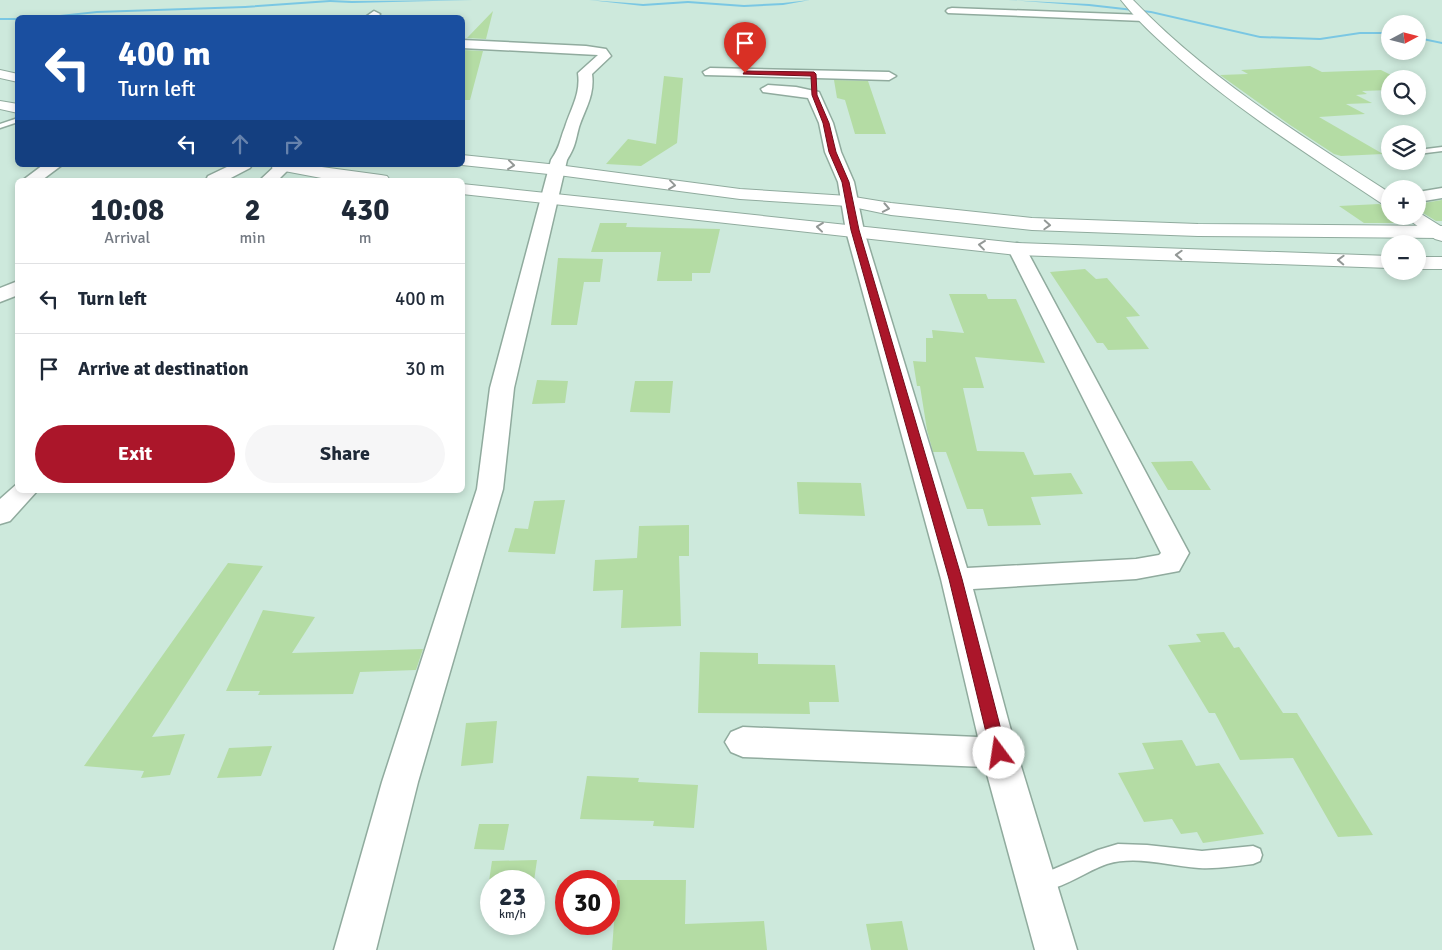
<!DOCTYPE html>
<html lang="en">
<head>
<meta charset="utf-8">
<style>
  :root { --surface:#fff; --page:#f6f6f7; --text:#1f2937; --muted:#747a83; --line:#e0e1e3; --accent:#ab162a }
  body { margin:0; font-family:Signika,sans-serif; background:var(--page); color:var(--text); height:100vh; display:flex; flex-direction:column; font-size:19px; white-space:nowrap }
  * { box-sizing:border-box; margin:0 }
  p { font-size:16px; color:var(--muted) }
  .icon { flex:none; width:28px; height:28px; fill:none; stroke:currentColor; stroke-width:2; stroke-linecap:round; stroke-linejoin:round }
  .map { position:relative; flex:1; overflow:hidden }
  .side { position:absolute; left:15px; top:178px; width:450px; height:315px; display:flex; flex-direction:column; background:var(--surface); border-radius:8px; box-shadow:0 2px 8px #0003 }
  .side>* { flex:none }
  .hud { position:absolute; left:15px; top:15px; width:450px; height:152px; border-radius:8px; box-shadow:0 2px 8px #0003; background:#1a4fa0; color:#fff; overflow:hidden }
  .needle { width:32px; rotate:83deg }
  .fabs { position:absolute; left:1381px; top:15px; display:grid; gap:10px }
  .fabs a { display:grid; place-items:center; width:45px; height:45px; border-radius:50%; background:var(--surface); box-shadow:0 2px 8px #0003; font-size:25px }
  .speed { position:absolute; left:480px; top:870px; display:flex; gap:10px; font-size:25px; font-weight:700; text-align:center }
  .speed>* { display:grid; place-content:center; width:65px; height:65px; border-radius:50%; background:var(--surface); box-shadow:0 2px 8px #0003; line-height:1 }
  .speed small { font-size:12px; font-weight:400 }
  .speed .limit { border:8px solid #d22; background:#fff; color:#111 }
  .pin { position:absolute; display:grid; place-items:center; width:42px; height:42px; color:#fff; margin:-51px -21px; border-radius:50% 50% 50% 0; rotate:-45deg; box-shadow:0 0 5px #0007 }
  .pin .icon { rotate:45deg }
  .me { position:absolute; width:55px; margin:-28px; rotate:346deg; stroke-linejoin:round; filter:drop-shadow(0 0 4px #0008) }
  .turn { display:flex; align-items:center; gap:18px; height:105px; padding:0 20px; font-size:22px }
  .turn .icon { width:65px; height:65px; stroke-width:2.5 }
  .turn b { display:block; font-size:35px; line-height:42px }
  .lanes { display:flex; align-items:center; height:48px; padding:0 20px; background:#0003; justify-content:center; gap:25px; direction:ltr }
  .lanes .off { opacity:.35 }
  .eta { display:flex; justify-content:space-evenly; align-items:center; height:85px; text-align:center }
  .eta b { font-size:30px; font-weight:800; line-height:35px }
  .action { display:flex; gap:10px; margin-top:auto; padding:10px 20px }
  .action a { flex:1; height:58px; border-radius:30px; background:var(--accent); color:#fff; font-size:20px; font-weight:800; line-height:58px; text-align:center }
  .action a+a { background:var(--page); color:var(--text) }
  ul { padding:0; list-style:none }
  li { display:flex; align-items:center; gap:15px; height:70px; padding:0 20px; border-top:1px solid var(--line) }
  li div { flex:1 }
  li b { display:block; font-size:19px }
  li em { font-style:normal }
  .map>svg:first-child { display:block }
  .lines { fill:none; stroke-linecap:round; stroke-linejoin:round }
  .stream { fill:#7ac7e3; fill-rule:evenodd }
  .building { fill:#b4dca4 }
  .service-casing { stroke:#90ab9e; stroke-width:3 }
  .minor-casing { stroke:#90ab9e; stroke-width:3 }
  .tertiary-casing { stroke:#90ab9e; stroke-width:2 }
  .trunk-casing { stroke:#90ab9e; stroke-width:2 }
  .service { fill:#fff; fill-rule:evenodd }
  .minor { fill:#fff; fill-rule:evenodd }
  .tertiary { fill:#fff; fill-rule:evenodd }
  .trunk { fill:#fff; fill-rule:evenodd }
  .oneway { stroke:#939896 }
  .route { fill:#ab162a; stroke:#6f0e1b }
</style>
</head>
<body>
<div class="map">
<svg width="1442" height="950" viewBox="0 0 1442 950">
  <rect width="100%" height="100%" fill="#cde9dc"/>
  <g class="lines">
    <path class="stream" d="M 330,0 L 352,1 L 473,0 L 352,3 L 330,2 L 245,8 L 97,13 L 49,18 L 32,18 L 97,11 L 245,6 Z
      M 589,0 L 643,4 L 688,1 L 744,5 L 783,3 L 810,0 L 783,5 L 744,7 L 688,3 L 643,6 Z
      M 1008,0 L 1089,4 L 1151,11 L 1260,36 L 1320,38 L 1360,32 L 1390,32 L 1390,34 L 1360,34 L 1320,40 L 1260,38 L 1151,13 L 1089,6 Z
      M 0,18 L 18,18 L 18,20 L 0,20 Z
      M 1418,37 L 1442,42 L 1442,44 L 1418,39 Z"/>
  </g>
  <path class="building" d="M 493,11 L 486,39 L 467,38 Z
    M 462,50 L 483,51 L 470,100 L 462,100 Z
    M 1310,66 L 1322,72 L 1381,70 L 1399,79 L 1390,79 L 1390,90 L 1362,91 L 1367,94 L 1356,95 L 1372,103 L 1346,104 L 1365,114 L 1319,117 L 1383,154 L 1341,156 L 1334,154 L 1290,125 L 1220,75 L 1248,74 L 1241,70 Z
    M 664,76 L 683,78 L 677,143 L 641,166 L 606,164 L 628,139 L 656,144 Z
    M 834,80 L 868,81 L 886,134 L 855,134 L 845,100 L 837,98 Z
    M 1442,200 L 1442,221 L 1436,221 L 1418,210 L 1418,204 Z
    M 1379,204 L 1390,208 L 1390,216 L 1402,216 L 1410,223 L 1364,223 L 1339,206 Z
    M 600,223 L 627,223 L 626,227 L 720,229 L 710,273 L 692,273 L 692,281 L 657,281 L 661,252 L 591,252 Z
    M 558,258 L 603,259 L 600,282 L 584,282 L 577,325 L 551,325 Z
    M 1085,269 L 1096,279 L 1107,278 L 1140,316 L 1126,317 L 1149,349 L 1108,350 L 1103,343 L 1097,343 L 1050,272 Z
    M 949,294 L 986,294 L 988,299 L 1016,299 L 1045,363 L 975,357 L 984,388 L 963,388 L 977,451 L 1024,452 L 1034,475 L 1071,473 L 1083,494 L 1031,497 L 1041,525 L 988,526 L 983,509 L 967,509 L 946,452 L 933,452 L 927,430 L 920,386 L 917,386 L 913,361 L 926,362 L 926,338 L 933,338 L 932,330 L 964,333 Z
    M 537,380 L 568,381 L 565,403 L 532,404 Z
    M 635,381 L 673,381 L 670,413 L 630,412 Z
    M 1192,461 L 1211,490 L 1168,490 L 1151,462 Z
    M 797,482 L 861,483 L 865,516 L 799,514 Z
    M 565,500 L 555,554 L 508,552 L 515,528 L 528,529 L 534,501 Z
    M 689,525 L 689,556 L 679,556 L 681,626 L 621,628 L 623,590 L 593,591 L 595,560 L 637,558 L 639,526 Z
    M 228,563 L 263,566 L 152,737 L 185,734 L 170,775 L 141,778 L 144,771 L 84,766 Z
    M 263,610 L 315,617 L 292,653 L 423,649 L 416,670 L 360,672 L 353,694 L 258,695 L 260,691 L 226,691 Z
    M 1224,632 L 1234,648 L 1239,647 L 1283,713 L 1297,713 L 1373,835 L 1338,837 L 1293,758 L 1240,760 L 1215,713 L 1209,713 L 1168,645 L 1201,642 L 1196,634 Z
    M 700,652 L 758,653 L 758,664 L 835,665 L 839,702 L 809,702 L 810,714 L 698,713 Z
    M 497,721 L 493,763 L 461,766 L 466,723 Z
    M 1182,740 L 1196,766 L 1219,763 L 1264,834 L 1203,843 L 1197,832 L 1181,834 L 1172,819 L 1144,822 L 1118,773 L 1154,769 L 1142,743 Z
    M 272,746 L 261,776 L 217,778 L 229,748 Z
    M 587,776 L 639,778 L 638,782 L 698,785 L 694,828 L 653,826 L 654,821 L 580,819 Z
    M 479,824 L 509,824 L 504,850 L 474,849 Z
    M 537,860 L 534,881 L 489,881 L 492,861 Z
    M 617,880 L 686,880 L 685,924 L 764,921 L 767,950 L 612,950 Z
    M 902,921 L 908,950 L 871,950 L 866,924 Z"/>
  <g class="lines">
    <g class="service-casing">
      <path id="service" d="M 18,118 L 18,122 L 0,128 L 0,124 Z
        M 1442,147 L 1442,151 L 1418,154 L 1418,150 Z
        M 1118,844 L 1147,845 L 1202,851 L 1253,846 L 1260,849 L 1262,855 L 1260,861 L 1253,864 C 1235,866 1217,869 1199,868 C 1169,866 1137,855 1107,864 C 1087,870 1052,897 1032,889 L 1030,883 L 1032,877 L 1054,869 L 1098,850 Z"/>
    </g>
    <g class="minor-casing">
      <path id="minor" d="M 952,8 L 1144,15 L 1150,18 L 1144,21 L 948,13 L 946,11 L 948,9 Z
        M 374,11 L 380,14 L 377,18 L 364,18 Z
        M 462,40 L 586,46 L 606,49 L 611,56 L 592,74 C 595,95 585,109 579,127 C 575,142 576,145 567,160 L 514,388 L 503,489 L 418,782 L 376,950 L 334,950 L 382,782 L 477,489 L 490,388 L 551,160 C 561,145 559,142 565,127 C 571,108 581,94 578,73 L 598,55 L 462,48 Z
        M 710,68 L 889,72 L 896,76 L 889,80 L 705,75 L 703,72 Z
        M 768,85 L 796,87 L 819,92 L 833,123 L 841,152 L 854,182 L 864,231 L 967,568 L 1136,559 L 1159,555 L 1161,553 L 1008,249 L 1010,245 L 1017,243 L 1024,245 L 1026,249 L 1189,553 L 1179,571 L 1136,579 L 973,589 L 1017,753 L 1077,950 L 1035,950 L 985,767 L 743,757 L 731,752 L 725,742 L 731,732 L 743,727 L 978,737 L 941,579 L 846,231 L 838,182 L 825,152 L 819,123 L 808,98 L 763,92 L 761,89 Z
        M 43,165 L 62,165 L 42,180 L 23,180 Z
        M 231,165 L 252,165 L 250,168 L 227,180 L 206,180 L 208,176 Z
        M 276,165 L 292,166 L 278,180 L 260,180 Z
        M 1442,188 L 1442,198 L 1418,202 L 1418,192 Z
        M 18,281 L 18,295 L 0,302 L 0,288 Z
        M 18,483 L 18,490 L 38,490 L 10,521 L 0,524 L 0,499 Z"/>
    </g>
    <g class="tertiary-casing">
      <path id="tertiary" d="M 1121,0 L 1133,0 C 1208,78 1300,135 1390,193 L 1390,206 L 1384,205 C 1314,158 1243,114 1180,59 C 1160,41 1138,22 1121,0 Z
        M 1418,212 L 1442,227 L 1442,241 L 1435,239 L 1404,216 L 1418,216 Z"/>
    </g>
    <g class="trunk-casing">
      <path id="trunk" d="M 0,70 L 18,74 L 18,82 L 0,78 Z
        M 0,101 L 18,104 L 18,113 L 0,109 Z
        M 462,155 L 558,165 L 740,189 L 848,196 L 891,203 L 1032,218 L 1198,224 L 1442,226 L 1442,238 L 1198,236 L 1032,230 L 891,215 L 848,206 L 740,199 L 558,175 L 462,165 Z
        M 271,165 L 307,165 L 381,175 L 387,176 L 390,180 L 332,180 L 279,170 L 273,169 Z
        M 462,184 L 1017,243 L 1390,256 L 1390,268 L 1017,255 L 462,194 Z
        M 1418,257 L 1442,257 L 1442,269 L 1418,269 Z"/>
    </g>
    <use href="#service" class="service"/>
    <use href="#minor" class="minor"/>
    <use href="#tertiary" class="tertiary"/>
    <use href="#trunk" class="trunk"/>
  </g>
  <defs><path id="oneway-chevron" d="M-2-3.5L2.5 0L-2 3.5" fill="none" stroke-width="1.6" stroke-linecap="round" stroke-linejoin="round" transform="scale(1.25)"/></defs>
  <g class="oneway">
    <use href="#oneway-chevron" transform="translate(511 165) rotate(6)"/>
    <use href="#oneway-chevron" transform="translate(672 185) rotate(7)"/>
    <use href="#oneway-chevron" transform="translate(886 208) rotate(11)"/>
    <use href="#oneway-chevron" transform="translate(1047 225) rotate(3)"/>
    <use href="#oneway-chevron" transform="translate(820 227) rotate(-174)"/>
    <use href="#oneway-chevron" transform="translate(982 245) rotate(-173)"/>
    <use href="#oneway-chevron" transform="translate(1179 255) rotate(-178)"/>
    <use href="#oneway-chevron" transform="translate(1341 260) rotate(-178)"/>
  </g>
  <path class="route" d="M 745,71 L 814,72 L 816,74 L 817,95 L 829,123 L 836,152 L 849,182 L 859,230 L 962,579 L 1007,753 L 1004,758 L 999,760 L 993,758 L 991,753 L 949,579 L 851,230 L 842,182 L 829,152 L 823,123 L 812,95 L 811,76 L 743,74 Z"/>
</svg>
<div class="fabs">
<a><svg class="needle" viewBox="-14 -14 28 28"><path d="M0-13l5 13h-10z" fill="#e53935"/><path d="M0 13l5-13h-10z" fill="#747a83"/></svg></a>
<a><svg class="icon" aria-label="search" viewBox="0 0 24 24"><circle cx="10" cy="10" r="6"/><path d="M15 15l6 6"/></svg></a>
<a><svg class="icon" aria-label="layers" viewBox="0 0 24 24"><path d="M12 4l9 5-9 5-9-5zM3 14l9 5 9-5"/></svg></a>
<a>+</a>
<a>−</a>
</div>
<div class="speed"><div>23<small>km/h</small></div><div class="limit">30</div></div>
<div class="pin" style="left:745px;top:73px;background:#d93025"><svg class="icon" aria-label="arrive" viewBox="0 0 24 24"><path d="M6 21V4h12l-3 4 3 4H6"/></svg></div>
<svg class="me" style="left:999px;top:753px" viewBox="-20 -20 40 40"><circle r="19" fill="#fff"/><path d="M0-13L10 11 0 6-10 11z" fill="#ab162a"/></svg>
<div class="hud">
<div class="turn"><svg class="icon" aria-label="left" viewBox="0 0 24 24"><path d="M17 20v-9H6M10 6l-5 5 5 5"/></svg><div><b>400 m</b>Turn left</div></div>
<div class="lanes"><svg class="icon" aria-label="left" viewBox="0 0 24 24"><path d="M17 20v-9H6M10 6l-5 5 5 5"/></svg><svg class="icon off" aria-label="ahead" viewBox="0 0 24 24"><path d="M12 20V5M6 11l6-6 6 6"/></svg><svg class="icon off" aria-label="right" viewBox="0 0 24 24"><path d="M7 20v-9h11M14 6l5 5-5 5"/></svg></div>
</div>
<section class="side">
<div class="eta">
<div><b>10:08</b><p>Arrival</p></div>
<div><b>2</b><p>min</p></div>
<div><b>430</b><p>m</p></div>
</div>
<ul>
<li><svg class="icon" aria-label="left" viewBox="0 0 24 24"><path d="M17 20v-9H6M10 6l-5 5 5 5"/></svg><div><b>Turn left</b></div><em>400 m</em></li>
<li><svg class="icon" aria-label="arrive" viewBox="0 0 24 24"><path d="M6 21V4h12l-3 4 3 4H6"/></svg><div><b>Arrive at destination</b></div><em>30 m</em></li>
</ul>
<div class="action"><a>Exit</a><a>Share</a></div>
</section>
</div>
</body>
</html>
